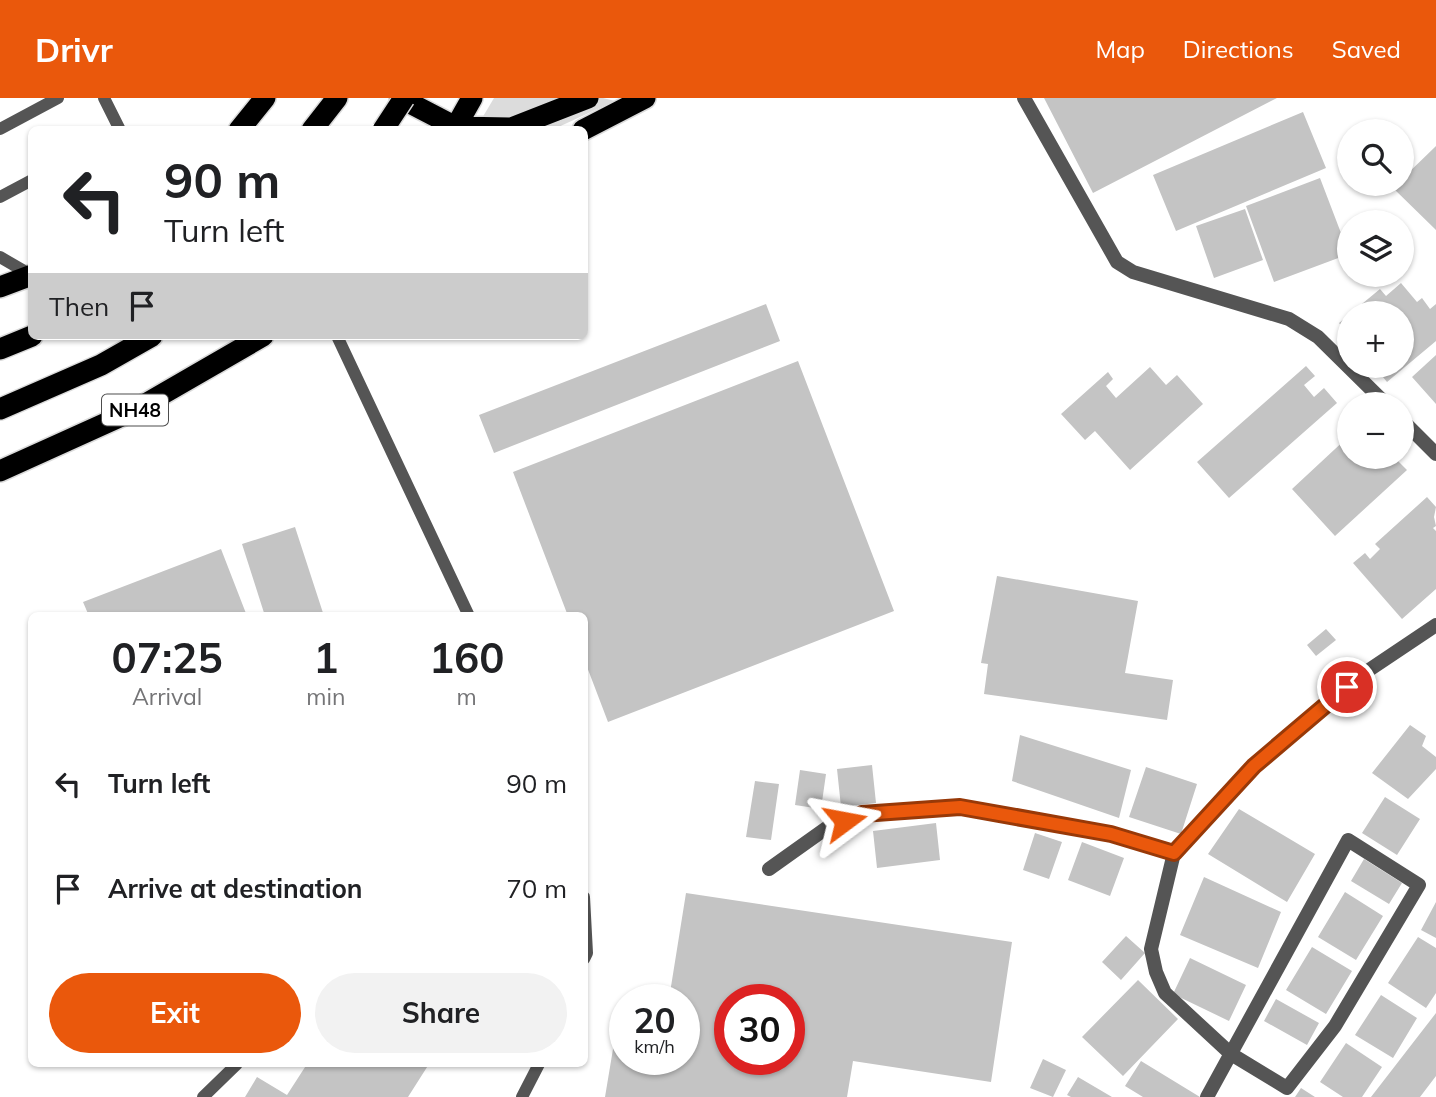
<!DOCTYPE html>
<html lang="en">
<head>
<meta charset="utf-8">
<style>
  :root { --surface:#fff; --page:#f2f2f2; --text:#202124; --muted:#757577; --accent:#ea580c }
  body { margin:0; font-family:Mulish,sans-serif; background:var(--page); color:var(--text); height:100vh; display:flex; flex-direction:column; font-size:26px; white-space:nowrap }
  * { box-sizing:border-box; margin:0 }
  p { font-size:23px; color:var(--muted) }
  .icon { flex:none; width:38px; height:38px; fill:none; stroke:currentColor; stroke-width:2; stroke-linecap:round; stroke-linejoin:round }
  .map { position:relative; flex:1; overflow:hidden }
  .details { position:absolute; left:28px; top:514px; width:560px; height:455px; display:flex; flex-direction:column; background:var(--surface); border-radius:10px; box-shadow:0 2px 5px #0004 }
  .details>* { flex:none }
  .top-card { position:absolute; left:28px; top:28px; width:560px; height:214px; border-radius:10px; box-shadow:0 2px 5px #0004; background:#fff; color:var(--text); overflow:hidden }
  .fabs { position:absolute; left:1337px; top:21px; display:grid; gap:14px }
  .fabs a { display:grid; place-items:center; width:77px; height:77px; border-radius:50%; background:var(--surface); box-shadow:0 2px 5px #0004; font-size:35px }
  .speed { position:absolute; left:609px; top:886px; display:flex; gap:14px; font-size:35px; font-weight:700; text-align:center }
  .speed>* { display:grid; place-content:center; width:91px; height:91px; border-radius:50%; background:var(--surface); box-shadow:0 2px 5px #0004; line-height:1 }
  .speed small { font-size:18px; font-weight:400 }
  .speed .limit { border:10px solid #d22; background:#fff; color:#111 }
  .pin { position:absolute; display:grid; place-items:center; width:60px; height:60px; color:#fff; margin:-30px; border:4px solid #fff; border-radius:50%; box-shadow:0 2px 7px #0007 }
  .me { position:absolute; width:77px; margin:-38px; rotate:77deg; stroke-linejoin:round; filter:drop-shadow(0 0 5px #0008) }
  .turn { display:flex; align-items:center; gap:24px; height:147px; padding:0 21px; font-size:32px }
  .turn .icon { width:91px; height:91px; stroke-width:2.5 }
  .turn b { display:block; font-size:49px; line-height:60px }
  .then { display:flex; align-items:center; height:66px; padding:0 21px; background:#0003; gap:14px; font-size:26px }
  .eta { display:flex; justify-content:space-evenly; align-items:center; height:119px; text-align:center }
  .eta b { font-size:42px; font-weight:700; line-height:49px }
  .primary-button { display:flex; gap:14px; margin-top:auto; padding:14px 21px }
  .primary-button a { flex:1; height:80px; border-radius:42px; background:var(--accent); color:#fff; font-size:28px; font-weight:700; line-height:80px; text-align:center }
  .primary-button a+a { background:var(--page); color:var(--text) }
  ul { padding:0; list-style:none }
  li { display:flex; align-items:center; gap:21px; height:105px; padding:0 21px }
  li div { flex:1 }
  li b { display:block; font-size:26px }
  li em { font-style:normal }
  header { display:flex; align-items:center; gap:42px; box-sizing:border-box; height:98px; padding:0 35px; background:var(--accent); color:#fff }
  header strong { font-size:33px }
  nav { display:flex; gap:38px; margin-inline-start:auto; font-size:24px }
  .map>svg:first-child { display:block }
  .green { fill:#dcdcdc }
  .building { fill:#c4c4c4; fill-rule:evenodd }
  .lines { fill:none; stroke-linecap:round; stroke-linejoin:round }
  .highway-casing { stroke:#dbdbdb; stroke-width:24 }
  .lane { stroke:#555; stroke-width:12 }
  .street { stroke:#555; stroke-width:14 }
  .highway { stroke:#000; stroke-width:21 }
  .highway-bridge-casing { stroke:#dbdbdb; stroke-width:24; stroke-linecap:butt }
  .highway-bridge { stroke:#000; stroke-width:21 }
  .route-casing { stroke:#983908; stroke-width:18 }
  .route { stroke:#ea580c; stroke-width:12 }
  .labels { text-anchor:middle; stroke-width:5; stroke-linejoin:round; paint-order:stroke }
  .shield { fill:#fff; stroke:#4c4c4c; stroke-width:2 }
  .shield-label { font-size:19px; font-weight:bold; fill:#000 }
</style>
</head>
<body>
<header>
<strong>Drivr</strong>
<nav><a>Map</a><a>Directions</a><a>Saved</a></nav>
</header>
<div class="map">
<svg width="1436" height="999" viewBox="0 0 1436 999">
  <rect width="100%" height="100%" fill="#fff"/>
  <path class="green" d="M 494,0 L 603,0 L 615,3 L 554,31 L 475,32 Z"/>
  <path class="building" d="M 1044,0 L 1277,0 L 1093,95 Z
    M 1303,14 L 1326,70 L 1176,133 L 1153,77 Z
    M 1436,48 L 1436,132 L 1393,90 L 1397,86 L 1402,86 L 1402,81 Z
    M 1320,80 L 1349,156 L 1274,184 L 1246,108 Z
    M 1245,111 L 1263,162 L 1214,180 L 1196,128 Z
    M 1401,185 L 1417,204 L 1422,200 L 1430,211 L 1436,206 L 1436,243 L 1387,284 L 1374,268 L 1402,268 L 1402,215 L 1351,215 L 1380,191 L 1386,198 Z
    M 766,206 L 780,243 L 494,355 L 479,317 Z
    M 1349,217 L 1349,238 L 1339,225 Z
    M 1436,257 L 1436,306 L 1412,279 Z
    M 798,263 L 894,513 L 608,624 L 584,561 L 584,518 L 568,518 L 513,374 Z
    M 1306,268 L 1315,278 L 1304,287 L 1314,299 L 1324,290 L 1337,305 L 1229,400 L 1197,364 Z
    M 1150,269 L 1166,287 L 1177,277 L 1203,306 L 1130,372 L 1095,333 L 1085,342 L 1061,316 L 1108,274 L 1113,281 L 1106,288 L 1116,300 Z
    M 1349,338 L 1349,359 L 1376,359 L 1381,364 L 1386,359 L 1394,359 L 1407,372 L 1335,438 L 1292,391 Z
    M 1427,399 L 1436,409 L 1434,419 L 1436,428 L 1433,430 L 1436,433 L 1436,491 L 1402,521 L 1353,465 L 1365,455 L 1370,461 L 1380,451 L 1375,446 Z
    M 295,429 L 324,518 L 265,518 L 242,446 Z
    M 221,451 L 247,518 L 89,518 L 83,504 Z
    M 997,478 L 1138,503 L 1125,575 L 1173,582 L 1167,622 L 984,596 L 988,566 L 981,565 Z
    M 1326,531 L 1336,542 L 1316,558 L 1307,547 Z
    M 1410,627 L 1426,638 L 1422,648 L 1436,659 L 1436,671 L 1408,701 L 1372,675 Z
    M 1020,637 L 1131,672 L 1119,720 L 1012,683 Z
    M 872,667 L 876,705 L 841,709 L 837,671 Z
    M 1146,669 L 1197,686 L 1181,736 L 1129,719 Z
    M 800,672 L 826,676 L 821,711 L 795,707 Z
    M 755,683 L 779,686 L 771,742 L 746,739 Z
    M 1385,699 L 1420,721 L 1397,757 L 1362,735 Z
    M 1239,711 L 1315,756 L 1287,804 L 1208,756 Z
    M 936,725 L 940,762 L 877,770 L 873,733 Z
    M 1035,735 L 1062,744 L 1049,781 L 1023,772 Z
    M 1082,744 L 1124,760 L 1110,798 L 1068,782 Z
    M 1364,761 L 1402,785 L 1389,806 L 1351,783 Z
    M 1204,779 L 1281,814 L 1258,870 L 1180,837 Z
    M 1345,794 L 1383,818 L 1356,862 L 1318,839 Z
    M 686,795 L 1012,844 L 991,984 L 853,963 L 847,999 L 605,999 L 617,927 L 625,928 L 625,961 L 684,961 L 684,901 L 669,901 ZM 730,901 L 789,901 L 789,961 L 730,961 Z
    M 1436,804 L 1436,840 L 1421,832 Z
    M 1126,838 L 1145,855 L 1121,882 L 1102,864 Z
    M 1418,839 L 1436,850 L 1436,895 L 1426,910 L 1388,885 Z
    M 1312,849 L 1352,873 L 1326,916 L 1286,892 Z
    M 1190,860 L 1246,887 L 1229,923 L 1173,896 Z
    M 1138,882 L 1178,921 L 1123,978 L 1082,939 Z
    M 1381,897 L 1417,920 L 1393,960 L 1355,937 Z
    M 1276,901 L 1319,925 L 1307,947 L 1264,923 Z
    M 1436,915 L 1436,978 L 1420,999 L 1371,999 Z
    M 1346,945 L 1382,969 L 1362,999 L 1343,999 L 1320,984 Z
    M 1043,961 L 1066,972 L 1053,999 L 1030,990 Z
    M 1141,963 L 1200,999 L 1143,999 L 1125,988 Z
    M 307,966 L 358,966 L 362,969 L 364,966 L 429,966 L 408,999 L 245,999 L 257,979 L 287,997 Z
    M 1078,979 L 1112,999 L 1071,999 L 1067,997 Z
    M 1301,990 L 1315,999 L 1295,999 Z"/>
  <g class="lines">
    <g class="highway-casing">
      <path id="highway" d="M 400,0 L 456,29 L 511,30 L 588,0
        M 239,32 L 265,0
        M 312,32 L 337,0
        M 454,32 L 472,0
        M 583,32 L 645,0
        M 0,189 L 32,177
        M 0,251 L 32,238
        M 0,311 L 101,267 L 152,238
        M 0,373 L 135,312 L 263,238"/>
    </g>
    <path class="lane" d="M 104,0 L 120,32
      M 0,31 L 58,0
      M 0,99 L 32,82
      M 0,159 L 31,177
      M 337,238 L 469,518
      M 584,799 L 587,855 L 584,861
      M 203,999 L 237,966
      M 522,999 L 539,966"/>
    <path class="street" d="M 1024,0 L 1117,164 L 1133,174 L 1289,221 L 1318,239 L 1386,306
      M 1402,322 L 1436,356
      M 1174,755 L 1151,851 L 1156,874 L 1165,895 L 1231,956 L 1287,990 L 1335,928 L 1419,787 L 1348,742 L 1207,999
      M 769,771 L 828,729 L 862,716 L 960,709 L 1111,736 L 1174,755 L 1254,669 L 1366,574 L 1436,527"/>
    <use href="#highway" class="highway"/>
    <g class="highway-bridge-casing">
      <path id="highway-bridge" d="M 383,32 L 404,0"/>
    </g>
    <use href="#highway-bridge" class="highway-bridge"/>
  </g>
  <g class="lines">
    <g class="route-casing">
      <path id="route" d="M 845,723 L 862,716 L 960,709 L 1111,736 L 1174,755 L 1254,668 L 1347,589"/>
    </g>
    <use href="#route" class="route"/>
  </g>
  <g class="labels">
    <rect class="shield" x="102" y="296.5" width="66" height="31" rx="5"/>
    <g class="shield-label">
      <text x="135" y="319">NH48</text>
    </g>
  </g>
</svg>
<div class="fabs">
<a><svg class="icon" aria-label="search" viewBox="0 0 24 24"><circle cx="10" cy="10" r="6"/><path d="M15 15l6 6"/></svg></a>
<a><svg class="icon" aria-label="layers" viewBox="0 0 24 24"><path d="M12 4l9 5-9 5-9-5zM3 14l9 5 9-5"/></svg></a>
<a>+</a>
<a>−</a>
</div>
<div class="speed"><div>20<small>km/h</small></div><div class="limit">30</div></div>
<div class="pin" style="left:1347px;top:589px;background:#d93025"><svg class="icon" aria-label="arrive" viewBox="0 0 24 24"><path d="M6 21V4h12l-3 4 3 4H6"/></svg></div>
<svg class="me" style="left:845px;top:723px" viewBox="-20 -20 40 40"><path d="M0-17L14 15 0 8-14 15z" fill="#ea580c" stroke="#fff" stroke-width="4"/></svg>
<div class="top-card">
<div class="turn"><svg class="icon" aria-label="left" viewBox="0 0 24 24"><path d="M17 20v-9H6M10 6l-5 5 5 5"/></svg><div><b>90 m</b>Turn left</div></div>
<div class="then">Then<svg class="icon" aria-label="arrive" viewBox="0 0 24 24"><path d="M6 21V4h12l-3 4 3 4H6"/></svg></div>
</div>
<section class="details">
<div class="eta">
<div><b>07:25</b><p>Arrival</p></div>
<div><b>1</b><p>min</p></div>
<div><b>160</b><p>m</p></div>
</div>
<ul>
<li><svg class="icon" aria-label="left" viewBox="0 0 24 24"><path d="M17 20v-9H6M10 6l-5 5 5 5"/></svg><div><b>Turn left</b></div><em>90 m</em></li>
<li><svg class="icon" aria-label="arrive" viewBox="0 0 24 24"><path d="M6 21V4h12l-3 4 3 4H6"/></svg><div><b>Arrive at destination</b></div><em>70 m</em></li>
</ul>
<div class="primary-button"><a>Exit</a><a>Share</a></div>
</section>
</div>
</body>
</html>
